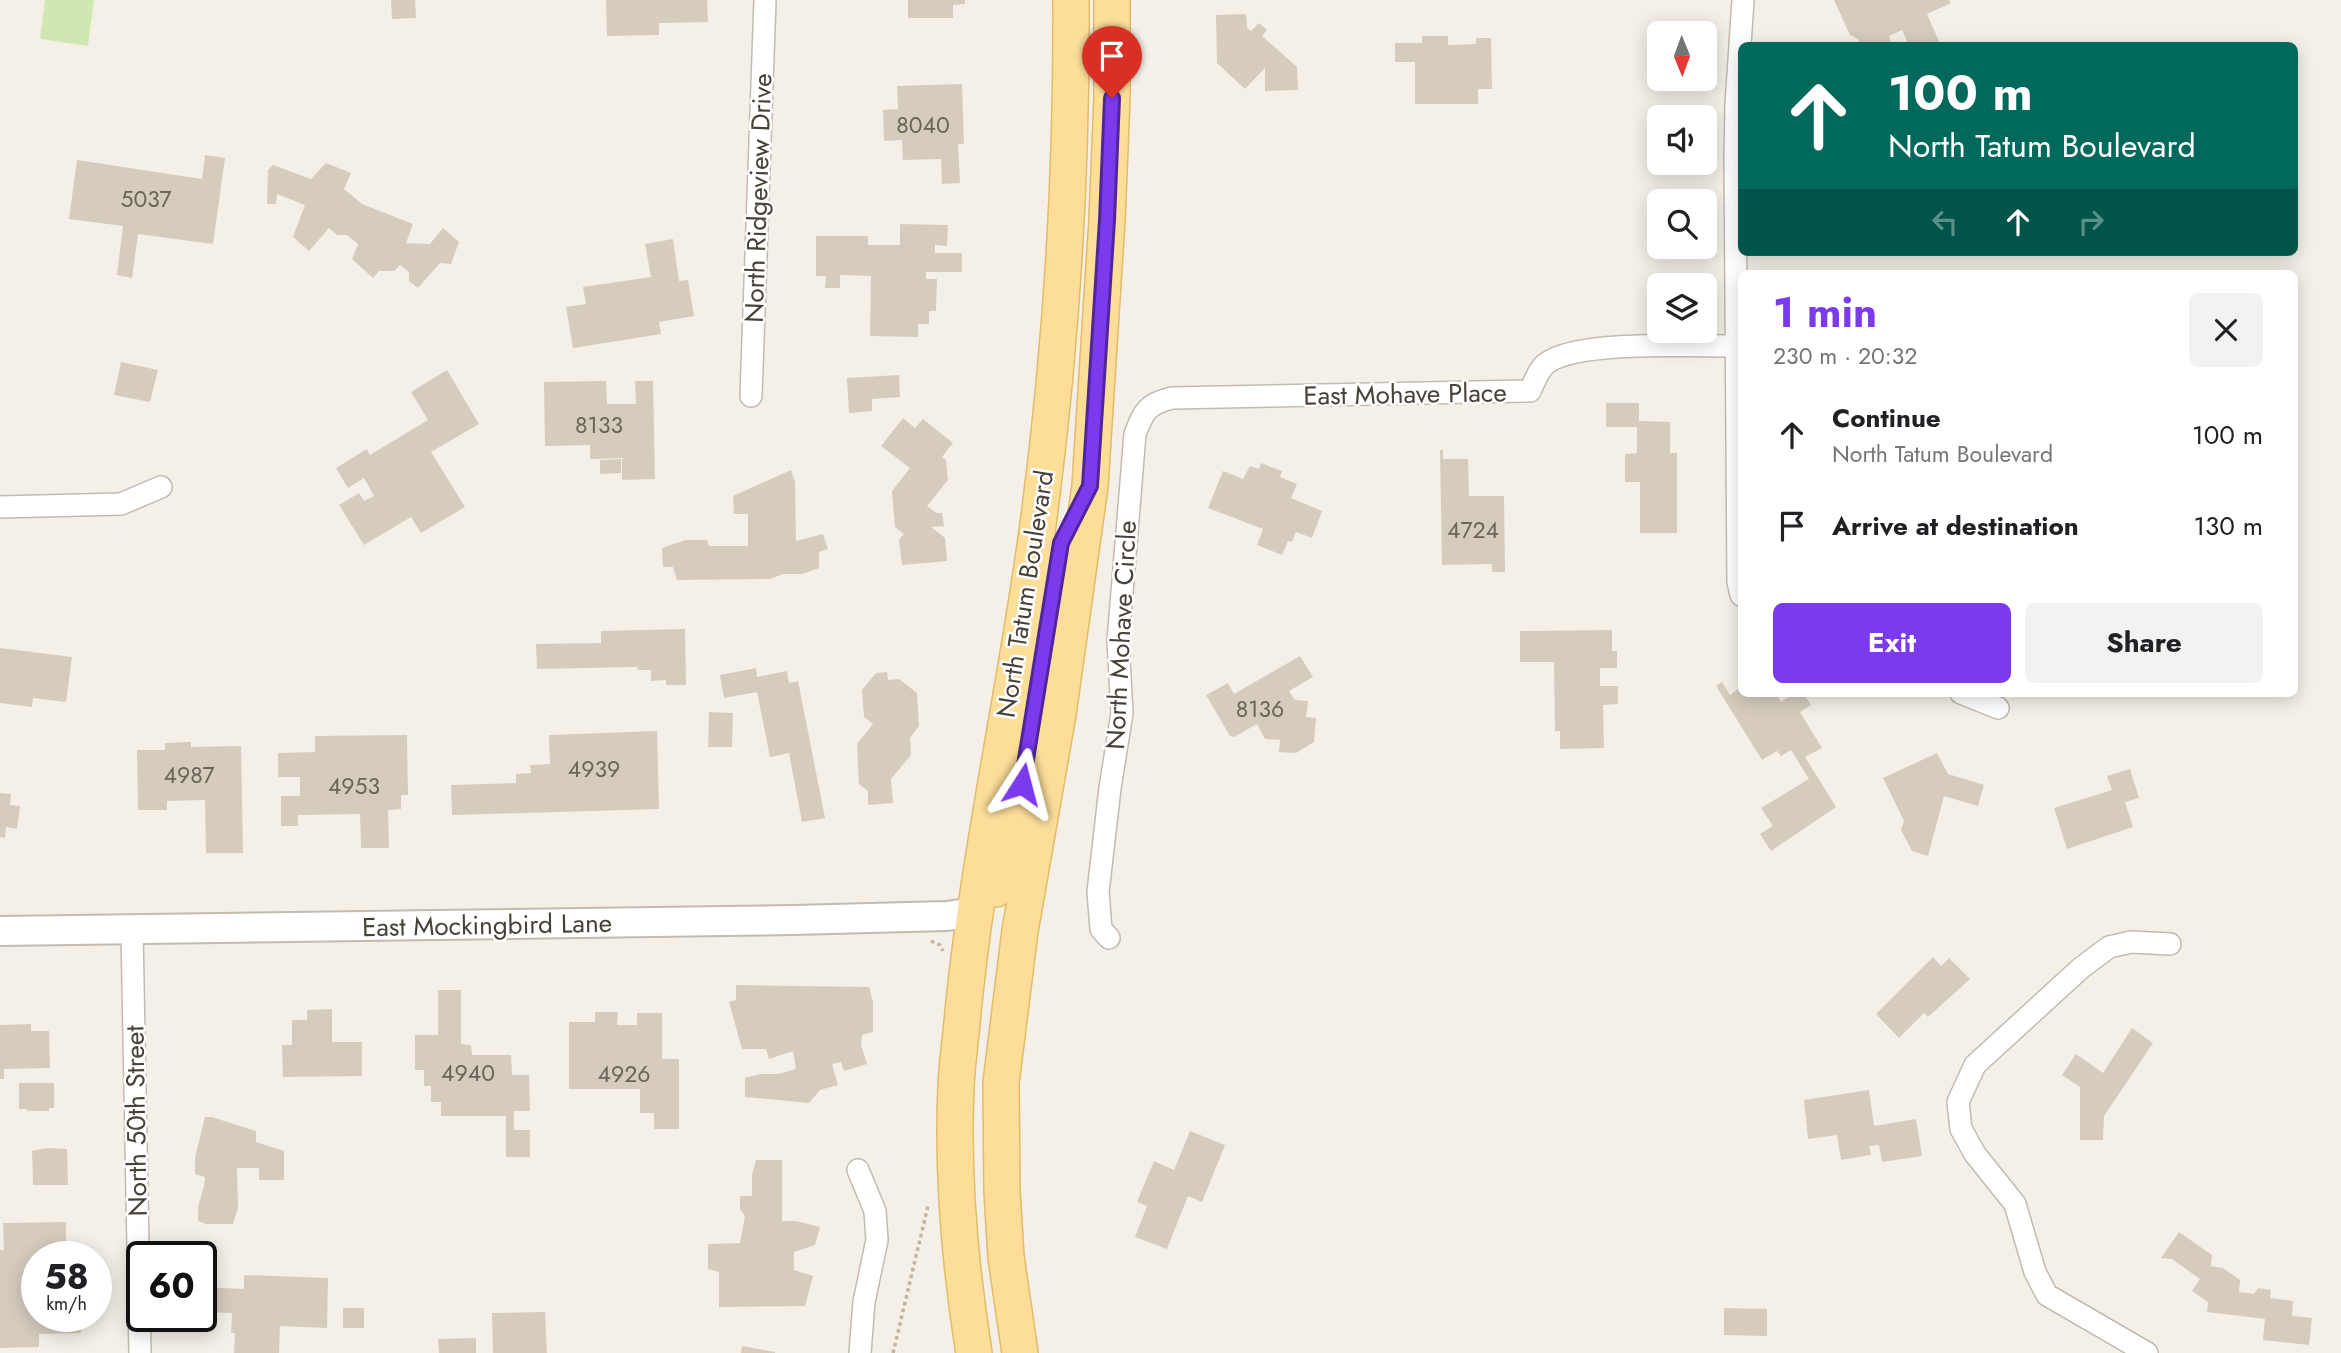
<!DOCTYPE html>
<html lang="en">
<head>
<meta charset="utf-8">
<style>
  :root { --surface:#fff; --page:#f2f2f2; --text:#202124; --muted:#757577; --accent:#7c3aed }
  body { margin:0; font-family:Jost,sans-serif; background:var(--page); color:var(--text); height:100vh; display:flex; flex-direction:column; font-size:26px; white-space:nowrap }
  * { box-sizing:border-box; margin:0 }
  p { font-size:23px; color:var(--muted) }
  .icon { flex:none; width:38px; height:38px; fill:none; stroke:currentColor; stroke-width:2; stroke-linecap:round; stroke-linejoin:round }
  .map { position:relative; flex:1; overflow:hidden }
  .sheet { position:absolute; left:1738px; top:270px; width:560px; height:427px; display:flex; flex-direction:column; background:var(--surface); border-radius:10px; box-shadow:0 4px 18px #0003 }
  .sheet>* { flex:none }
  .banner { position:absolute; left:1738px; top:42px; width:560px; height:214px; border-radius:10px; box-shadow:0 4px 18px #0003; background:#00695c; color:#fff; overflow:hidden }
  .needle { width:46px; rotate:179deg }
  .controls { position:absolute; left:1647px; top:21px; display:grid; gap:14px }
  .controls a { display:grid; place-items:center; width:70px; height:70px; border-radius:10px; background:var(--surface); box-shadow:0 4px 18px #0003; font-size:35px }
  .speed { position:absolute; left:21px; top:1241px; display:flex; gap:14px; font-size:35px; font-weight:700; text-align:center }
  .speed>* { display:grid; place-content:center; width:91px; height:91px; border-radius:50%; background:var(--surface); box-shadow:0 4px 18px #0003; line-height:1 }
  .speed small { font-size:18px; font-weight:400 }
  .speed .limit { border:4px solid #111; border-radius:10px; background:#fff; color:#111 }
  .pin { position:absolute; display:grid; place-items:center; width:60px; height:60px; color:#fff; margin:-72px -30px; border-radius:50% 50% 50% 0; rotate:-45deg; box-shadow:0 0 7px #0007 }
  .pin .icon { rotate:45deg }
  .me { position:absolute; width:77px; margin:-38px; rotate:9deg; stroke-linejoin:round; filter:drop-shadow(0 0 5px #0008) }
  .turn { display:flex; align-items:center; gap:24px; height:147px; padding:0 35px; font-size:32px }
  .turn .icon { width:91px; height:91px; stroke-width:2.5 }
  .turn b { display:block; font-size:49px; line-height:60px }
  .lanes { display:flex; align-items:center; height:66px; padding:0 35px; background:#0003; justify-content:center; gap:35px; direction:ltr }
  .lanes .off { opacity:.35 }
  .round { display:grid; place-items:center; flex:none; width:74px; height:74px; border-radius:10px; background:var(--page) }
  .head { display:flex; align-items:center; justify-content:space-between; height:119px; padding:0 35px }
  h1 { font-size:42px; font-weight:700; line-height:52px; color:var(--accent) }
  .cta { display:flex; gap:14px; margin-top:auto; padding:14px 35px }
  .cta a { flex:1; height:80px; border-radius:10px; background:var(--accent); color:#fff; font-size:28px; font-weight:700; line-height:80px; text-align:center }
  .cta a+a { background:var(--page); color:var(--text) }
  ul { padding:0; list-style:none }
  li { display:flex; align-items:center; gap:21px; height:91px; padding:0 35px }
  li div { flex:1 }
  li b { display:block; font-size:26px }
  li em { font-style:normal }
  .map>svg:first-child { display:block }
  .green { fill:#d0e7b2 }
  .building { fill:#d5ccbe }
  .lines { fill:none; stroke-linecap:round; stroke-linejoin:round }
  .minor-casing { stroke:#c2bbae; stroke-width:24 }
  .tertiary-casing { stroke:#c2bbae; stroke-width:32 }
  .primary-casing { stroke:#e2bb68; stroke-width:38 }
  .path { stroke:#c1b39c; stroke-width:3.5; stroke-dasharray:3.5 3.5; stroke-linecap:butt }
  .minor { stroke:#fff; stroke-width:21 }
  .tertiary { stroke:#fff; stroke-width:28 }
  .primary { stroke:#fdde99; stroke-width:35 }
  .route-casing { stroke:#51269a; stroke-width:18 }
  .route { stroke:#7c3aed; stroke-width:12 }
  .labels { text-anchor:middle; stroke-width:5; stroke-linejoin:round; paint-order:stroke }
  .number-label { font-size:23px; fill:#6a6459 }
  .street-label { font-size:26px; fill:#474137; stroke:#fff }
</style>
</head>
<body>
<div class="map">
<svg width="2341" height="1353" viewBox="0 0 2341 1353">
  <rect width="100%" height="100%" fill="#f4f0e8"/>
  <path class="green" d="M 45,0 L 94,0 L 88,46 L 40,39 Z"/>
  <path class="building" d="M 391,0 L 415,0 L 416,18 L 392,19 Z
    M 606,0 L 707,0 L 708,22 L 659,23 L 659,35 L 607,36 Z
    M 908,0 L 965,0 L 965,4 L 953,5 L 953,18 L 908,18 Z
    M 1834,0 L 1949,0 L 1951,3 L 1927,14 L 1941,46 L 1909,46 L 1902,30 L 1889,36 L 1892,46 L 1861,46 L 1858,39 L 1850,35 Z
    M 1246,14 L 1247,28 L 1251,31 L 1259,23 L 1267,30 L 1262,36 L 1297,67 L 1298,90 L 1265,91 L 1265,68 L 1245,89 L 1217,63 L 1216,15 Z
    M 1422,36 L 1448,36 L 1448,45 L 1476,44 L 1476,38 L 1491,38 L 1492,89 L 1478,89 L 1478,104 L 1415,104 L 1415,62 L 1395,62 L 1395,43 L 1422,43 Z
    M 962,84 L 964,144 L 958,144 L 960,183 L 942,184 L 941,159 L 903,160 L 902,140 L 884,141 L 883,110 L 898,109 L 897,86 Z
    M 205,155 L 225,158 L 213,244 L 138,234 L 132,278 L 117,275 L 123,226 L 69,219 L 77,160 L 202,179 Z
    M 326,163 L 351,173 L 344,189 L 362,204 L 413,224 L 406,243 L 430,244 L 443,228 L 459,242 L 451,264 L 440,263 L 418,288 L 409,281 L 409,272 L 400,265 L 394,271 L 379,271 L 373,278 L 352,259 L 358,244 L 347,235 L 337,235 L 329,228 L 309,251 L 293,237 L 305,205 L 277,194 L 276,204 L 267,204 L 268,170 L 273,165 L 311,179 Z
    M 900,224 L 948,225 L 947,246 L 935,245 L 935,253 L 962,253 L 962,272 L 926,272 L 926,279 L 937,279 L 936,311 L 929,311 L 929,324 L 918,324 L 918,337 L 870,336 L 871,276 L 840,275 L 840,288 L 825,288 L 826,276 L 816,276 L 816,236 L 868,236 L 868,245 L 900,245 Z
    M 673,239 L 679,281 L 688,280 L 694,316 L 659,322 L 661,334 L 573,348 L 566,307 L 586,304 L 583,287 L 651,277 L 645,244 Z
    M 121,362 L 158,370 L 150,402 L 114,395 Z
    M 447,370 L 479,424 L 431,452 L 465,507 L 421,533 L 411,517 L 364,545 L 339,505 L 359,493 L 364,501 L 374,496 L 364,478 L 348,488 L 336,468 L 367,449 L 370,455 L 428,420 L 411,392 Z
    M 899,375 L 900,397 L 872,399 L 872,411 L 849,413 L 847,378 Z
    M 606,381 L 607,404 L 636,404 L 635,381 L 653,381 L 655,479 L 622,480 L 622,459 L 624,458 L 590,459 L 590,445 L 545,446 L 544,382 Z
    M 1606,403 L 1639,403 L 1639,421 L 1670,422 L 1670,453 L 1677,453 L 1677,533 L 1640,533 L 1640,482 L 1625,482 L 1625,454 L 1637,453 L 1637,427 L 1606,427 Z
    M 903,418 L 915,428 L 923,419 L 953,443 L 942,457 L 946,460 L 948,480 L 927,506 L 936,513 L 942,513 L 944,526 L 931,527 L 945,538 L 947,561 L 902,565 L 899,540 L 904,534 L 895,527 L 892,491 L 910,468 L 881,446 Z
    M 1440,450 L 1443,450 L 1443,459 L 1468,459 L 1469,496 L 1504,496 L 1505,572 L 1492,572 L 1492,564 L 1442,565 Z
    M 621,459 L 621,473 L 600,474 L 600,460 Z
    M 1261,463 L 1282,471 L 1280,477 L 1297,484 L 1291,498 L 1322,511 L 1312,538 L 1296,532 L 1292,542 L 1288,541 L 1282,555 L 1257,545 L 1263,529 L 1208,508 L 1223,471 L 1243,479 L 1250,466 L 1259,469 Z
    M 791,470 L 795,482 L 796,541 L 823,534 L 828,549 L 819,552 L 819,568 L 802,574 L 783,574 L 770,579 L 677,580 L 673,567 L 663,567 L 662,548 L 685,540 L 707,540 L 709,546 L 748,546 L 748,514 L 734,514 L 733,496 Z
    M 685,629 L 686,685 L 666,685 L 666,680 L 651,681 L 651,670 L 638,670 L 637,667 L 537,669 L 536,644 L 601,643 L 601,631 Z
    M 1612,630 L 1612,651 L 1617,651 L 1617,668 L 1600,668 L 1600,686 L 1618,686 L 1618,704 L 1603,705 L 1604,748 L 1560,749 L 1560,731 L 1555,731 L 1554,662 L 1520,662 L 1520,631 Z
    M 0,648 L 72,657 L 66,702 L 33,698 L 32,707 L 0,703 Z
    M 1300,656 L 1313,677 L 1289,691 L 1295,700 L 1308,701 L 1306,717 L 1316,718 L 1314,742 L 1296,753 L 1279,752 L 1280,740 L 1265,739 L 1257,724 L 1234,737 L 1230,736 L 1206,695 L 1228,683 L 1234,694 Z
    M 756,668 L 757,677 L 787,671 L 789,683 L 798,681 L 825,818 L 802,822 L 789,753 L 770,757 L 757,692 L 724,698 L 720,675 Z
    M 887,672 L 888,680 L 899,679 L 917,693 L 919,726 L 910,738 L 911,755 L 891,779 L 893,803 L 868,805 L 868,791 L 859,784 L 857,744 L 873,724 L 864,717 L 862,690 L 876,673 Z
    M 1722,682 L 1730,695 L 1741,687 L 1741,693 L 1776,693 L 1781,702 L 1795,693 L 1803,693 L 1811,705 L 1800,712 L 1822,748 L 1805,757 L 1836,807 L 1771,851 L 1760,834 L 1773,826 L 1761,808 L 1809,779 L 1791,750 L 1781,756 L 1777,751 L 1762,760 L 1716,686 Z
    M 709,712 L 733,713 L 732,747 L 708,747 Z
    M 657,731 L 659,809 L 452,815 L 451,785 L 516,783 L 516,774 L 531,773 L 530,765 L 550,764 L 549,735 Z
    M 407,735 L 408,795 L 401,795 L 401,809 L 388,810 L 389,848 L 361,848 L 360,814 L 298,815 L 298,826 L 281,826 L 281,796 L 300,796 L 300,777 L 278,777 L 278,753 L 315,752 L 315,736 Z
    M 191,742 L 191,747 L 241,746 L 243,853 L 206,853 L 205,800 L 167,801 L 167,810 L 138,810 L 137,750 L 165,750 L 165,743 Z
    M 1937,753 L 1948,774 L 1984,785 L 1978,806 L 1944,796 L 1928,856 L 1912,851 L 1901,830 L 1904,821 L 1883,778 Z
    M 2130,769 L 2139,798 L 2125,802 L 2133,827 L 2067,849 L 2054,808 L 2112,790 L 2107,776 Z
    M 0,793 L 11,794 L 10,805 L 20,806 L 17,829 L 6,827 L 5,838 L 0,837 Z
    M 1933,957 L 1941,966 L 1949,958 L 1970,979 L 1928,1017 L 1924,1013 L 1899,1038 L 1876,1014 Z
    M 736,985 L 869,987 L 873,1002 L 873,1032 L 862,1035 L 861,1045 L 867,1064 L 844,1071 L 841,1062 L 832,1064 L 838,1085 L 820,1090 L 809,1103 L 745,1097 L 745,1078 L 760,1074 L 779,1074 L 796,1069 L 793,1051 L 769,1059 L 766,1049 L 742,1049 L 729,1002 L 736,1000 Z
    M 438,990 L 461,990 L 461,1044 L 471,1045 L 472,1055 L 511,1055 L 512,1075 L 529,1075 L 530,1111 L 514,1111 L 514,1130 L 530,1130 L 530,1157 L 506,1157 L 506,1116 L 441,1116 L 441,1102 L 431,1102 L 431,1086 L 424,1086 L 424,1070 L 415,1070 L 415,1035 L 438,1035 Z
    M 332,1009 L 332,1042 L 362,1042 L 362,1076 L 283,1077 L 282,1045 L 292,1045 L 292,1020 L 307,1020 L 307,1010 Z
    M 595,1012 L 618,1012 L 617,1025 L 637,1025 L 637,1013 L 662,1013 L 662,1059 L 679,1059 L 679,1129 L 654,1129 L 654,1113 L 640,1113 L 640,1089 L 569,1089 L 569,1022 L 595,1022 Z
    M 31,1024 L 31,1031 L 49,1031 L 50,1068 L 4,1069 L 4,1079 L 0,1079 L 0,1025 Z
    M 2132,1028 L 2153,1043 L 2104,1116 L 2103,1140 L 2080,1140 L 2080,1087 L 2062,1075 L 2076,1054 L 2103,1073 Z
    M 19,1083 L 54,1083 L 54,1108 L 49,1108 L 49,1111 L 27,1111 L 27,1109 L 19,1109 Z
    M 1869,1090 L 1874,1126 L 1916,1119 L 1922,1156 L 1882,1162 L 1879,1145 L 1869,1146 L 1871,1155 L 1841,1160 L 1837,1135 L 1808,1139 L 1804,1100 Z
    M 205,1117 L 212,1117 L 256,1131 L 256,1142 L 284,1151 L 284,1180 L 259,1180 L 259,1168 L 237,1168 L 238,1208 L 233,1224 L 206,1224 L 198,1221 L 198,1207 L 204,1186 L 205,1177 L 195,1174 L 195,1158 Z
    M 1190,1131 L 1225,1145 L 1202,1202 L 1188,1196 L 1167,1249 L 1135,1237 L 1147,1206 L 1137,1202 L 1154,1161 L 1174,1170 Z
    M 47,1148 L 67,1149 L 68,1185 L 33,1185 L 32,1151 Z
    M 756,1160 L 782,1160 L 782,1221 L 796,1221 L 820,1227 L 815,1245 L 794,1252 L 794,1270 L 813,1276 L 805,1306 L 719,1307 L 719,1272 L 708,1269 L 708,1244 L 740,1243 L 745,1216 L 740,1209 L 740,1196 L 752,1196 L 752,1175 Z
    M 66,1222 L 66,1242 L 78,1242 L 79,1256 L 37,1256 L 37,1316 L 80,1316 L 81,1333 L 39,1334 L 39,1347 L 0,1348 L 0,1250 L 4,1250 L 3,1223 Z
    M 2179,1232 L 2212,1255 L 2211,1266 L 2223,1268 L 2240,1280 L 2239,1292 L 2254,1294 L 2258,1288 L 2271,1290 L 2270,1298 L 2293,1301 L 2292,1316 L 2312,1318 L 2309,1345 L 2263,1340 L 2265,1319 L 2207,1312 L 2208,1302 L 2192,1291 L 2200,1279 L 2172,1259 L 2161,1258 Z
    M 244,1275 L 328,1278 L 327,1328 L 280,1326 L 279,1353 L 234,1353 L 235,1333 L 231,1333 L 232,1313 L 201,1312 L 202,1287 L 244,1289 Z
    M 343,1308 L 364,1308 L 364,1328 L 343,1328 Z
    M 1724,1308 L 1767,1309 L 1767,1336 L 1724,1335 Z
    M 545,1312 L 547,1353 L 493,1353 L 492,1313 Z
    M 476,1338 L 476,1353 L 439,1353 L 438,1339 Z
    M 742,1346 L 775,1352 L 775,1353 L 741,1353 Z"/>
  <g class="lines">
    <g class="minor-casing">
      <path id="minor" d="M 751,396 L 765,0
        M 0,507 L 121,504 L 161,487
        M 1741,595 L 1738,582 L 1735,157 L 1736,105 L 1743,0
        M 1961,693 L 1998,708
        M 132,930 L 140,1353
        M 1109,938 L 1101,929 L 1098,892 L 1110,788 L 1122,713 L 1118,641 L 1135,434 C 1144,411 1147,404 1172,398 L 1530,391 C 1534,383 1539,368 1547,363 C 1577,340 1694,346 1736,346
        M 858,1170 L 875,1211 L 877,1240 L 864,1302 L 860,1353
        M 2147,1353 L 2047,1295 L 2035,1272 L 2015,1204 L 1975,1154 L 1961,1129 L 1958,1102 L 1975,1065 L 2081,968 L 2109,947 L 2131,942 L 2170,944"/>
    </g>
    <g class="tertiary-casing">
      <path id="tertiary" d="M 0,931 L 793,920 L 947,916 L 974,912"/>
    </g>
    <g class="primary-casing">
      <path id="primary" d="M 996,889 L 1005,867 L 1018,810 L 1043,656
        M 974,1353 C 960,1265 952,1176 956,1087 C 957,1062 961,1037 963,1012 C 979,851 1015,693 1037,532 C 1061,356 1072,178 1071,0
        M 1020,1353 L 1006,1257 L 1002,1191 L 1001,1083 L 1020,931 L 1058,714 L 1090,486 L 1107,220 L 1112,98 L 1112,0"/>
    </g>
    <path class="path" d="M 931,941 L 940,945 L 943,951
      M 893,1353 L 928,1206"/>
    <use href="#minor" class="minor"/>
    <use href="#tertiary" class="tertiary"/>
    <use href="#primary" class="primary"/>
  </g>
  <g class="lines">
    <g class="route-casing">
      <path id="route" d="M 1022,784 L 1061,543 L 1090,486 L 1107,220 L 1112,98"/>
    </g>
    <use href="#route" class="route"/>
  </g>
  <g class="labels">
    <g class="number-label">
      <text x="923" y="133">8040</text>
      <text x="146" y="207">5037</text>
      <text x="599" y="433">8133</text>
      <text x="1473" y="538">4724</text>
      <text x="1260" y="717">8136</text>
      <text x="594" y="777">4939</text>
      <text x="189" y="783">4987</text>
      <text x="354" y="794">4953</text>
      <text x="468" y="1081">4940</text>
      <text x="624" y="1082">4926</text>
    </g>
    <g class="street-label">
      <text transform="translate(758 198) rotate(-88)" y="9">North Ridgeview Drive</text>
      <text transform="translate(1405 394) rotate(-1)" y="9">East Mohave Place</text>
      <text transform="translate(1025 594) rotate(-81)" y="9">North Tatum Boulevard</text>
      <text transform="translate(1121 635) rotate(-87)" y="9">North Mohave Circle</text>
      <text transform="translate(487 925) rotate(-1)" y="9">East Mockingbird Lane</text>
      <text transform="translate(136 1121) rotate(-91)" y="9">North 50th Street</text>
    </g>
  </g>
</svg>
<div class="controls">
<a><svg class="needle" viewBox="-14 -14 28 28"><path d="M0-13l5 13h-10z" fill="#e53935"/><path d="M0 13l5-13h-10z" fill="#757577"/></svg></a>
<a><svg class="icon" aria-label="sound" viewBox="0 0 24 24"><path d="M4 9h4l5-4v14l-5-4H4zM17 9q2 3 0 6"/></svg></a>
<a><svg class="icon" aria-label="search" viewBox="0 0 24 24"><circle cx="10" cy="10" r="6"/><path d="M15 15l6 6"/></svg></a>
<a><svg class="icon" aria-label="layers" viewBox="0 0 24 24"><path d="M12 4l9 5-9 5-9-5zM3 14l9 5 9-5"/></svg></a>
</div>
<div class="speed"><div>58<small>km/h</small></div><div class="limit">60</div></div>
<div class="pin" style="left:1112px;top:98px;background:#d93025"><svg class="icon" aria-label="arrive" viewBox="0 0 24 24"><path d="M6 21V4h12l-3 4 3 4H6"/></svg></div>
<svg class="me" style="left:1022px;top:784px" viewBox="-20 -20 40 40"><path d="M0-17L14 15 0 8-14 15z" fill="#7c3aed" stroke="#fff" stroke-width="4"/></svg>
<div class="banner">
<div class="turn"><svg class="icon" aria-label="ahead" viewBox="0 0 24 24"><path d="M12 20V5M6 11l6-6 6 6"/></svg><div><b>100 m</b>North Tatum Boulevard</div></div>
<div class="lanes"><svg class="icon off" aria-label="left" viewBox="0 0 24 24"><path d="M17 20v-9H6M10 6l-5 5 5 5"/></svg><svg class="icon" aria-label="ahead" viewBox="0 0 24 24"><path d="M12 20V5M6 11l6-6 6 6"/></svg><svg class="icon off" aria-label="right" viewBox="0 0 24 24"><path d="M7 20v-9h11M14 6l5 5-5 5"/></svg></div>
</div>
<section class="sheet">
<div class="head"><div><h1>1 min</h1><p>230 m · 20:32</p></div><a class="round"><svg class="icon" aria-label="close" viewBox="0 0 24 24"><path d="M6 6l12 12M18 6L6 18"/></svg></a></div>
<ul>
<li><svg class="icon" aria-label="ahead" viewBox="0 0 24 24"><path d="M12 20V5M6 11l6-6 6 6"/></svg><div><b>Continue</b><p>North Tatum Boulevard</p></div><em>100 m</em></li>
<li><svg class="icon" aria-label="arrive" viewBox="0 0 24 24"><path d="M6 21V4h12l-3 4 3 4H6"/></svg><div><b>Arrive at destination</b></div><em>130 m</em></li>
</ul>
<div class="cta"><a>Exit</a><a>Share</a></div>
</section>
</div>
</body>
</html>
